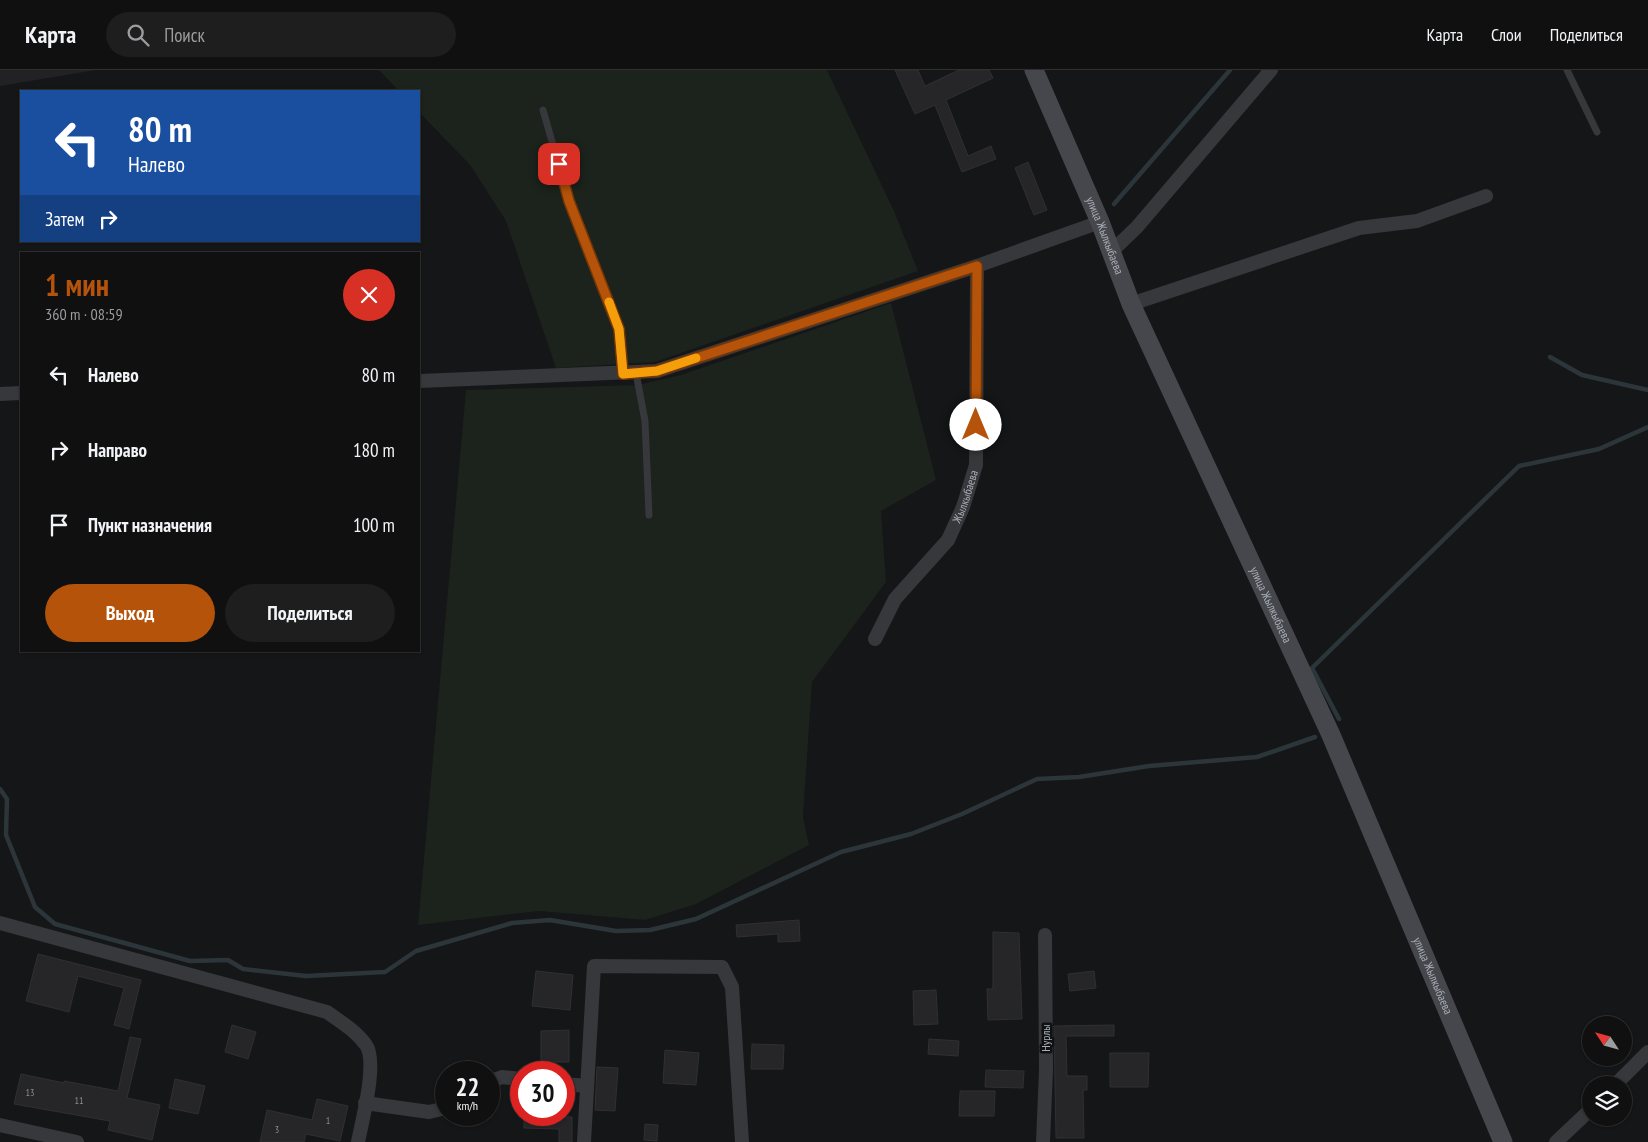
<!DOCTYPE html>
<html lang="ru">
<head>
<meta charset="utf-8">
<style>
  :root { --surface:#101011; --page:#1e1e1f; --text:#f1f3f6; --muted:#9c9d9f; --line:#303031; --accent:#b45309 }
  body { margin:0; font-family:"PT Sans Narrow",sans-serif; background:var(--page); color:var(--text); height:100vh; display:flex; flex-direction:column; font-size:19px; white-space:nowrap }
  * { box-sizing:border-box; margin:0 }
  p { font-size:16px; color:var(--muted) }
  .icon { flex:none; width:28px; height:28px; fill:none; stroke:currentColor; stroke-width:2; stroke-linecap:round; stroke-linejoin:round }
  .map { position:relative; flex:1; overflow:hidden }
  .panel { position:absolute; left:20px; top:182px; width:400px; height:400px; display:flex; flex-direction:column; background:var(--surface); border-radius:0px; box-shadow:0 1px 4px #0004,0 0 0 1px var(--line) }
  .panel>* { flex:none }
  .banner { position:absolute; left:20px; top:20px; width:400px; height:152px; border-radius:0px; box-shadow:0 1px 4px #0004,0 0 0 1px var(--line); background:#1a4fa0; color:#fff; overflow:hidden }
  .needle { width:32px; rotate:306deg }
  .fabs { position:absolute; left:1582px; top:946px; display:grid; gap:10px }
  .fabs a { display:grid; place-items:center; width:50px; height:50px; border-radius:50%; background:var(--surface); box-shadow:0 1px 4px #0004,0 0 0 1px var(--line); font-size:25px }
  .speed { position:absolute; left:435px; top:991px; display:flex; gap:10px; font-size:25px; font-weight:700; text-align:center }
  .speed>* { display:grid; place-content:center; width:65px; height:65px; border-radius:50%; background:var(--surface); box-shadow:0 1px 4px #0004,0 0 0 1px var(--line); line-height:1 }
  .speed small { font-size:12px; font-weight:400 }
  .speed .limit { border:8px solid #d22; background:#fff; color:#111 }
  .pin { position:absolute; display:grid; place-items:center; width:42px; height:42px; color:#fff; margin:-21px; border-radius:10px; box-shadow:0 2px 8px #0006 }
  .me { position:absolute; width:55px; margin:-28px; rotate:0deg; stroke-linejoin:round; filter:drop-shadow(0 0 4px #0008) }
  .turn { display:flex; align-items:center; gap:18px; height:105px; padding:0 25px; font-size:22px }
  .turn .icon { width:65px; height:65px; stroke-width:2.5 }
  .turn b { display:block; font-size:35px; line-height:42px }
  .then { display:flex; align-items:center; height:48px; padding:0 25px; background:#0003; gap:10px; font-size:19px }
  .round { display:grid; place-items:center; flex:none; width:52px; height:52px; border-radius:26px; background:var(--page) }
  .summary { display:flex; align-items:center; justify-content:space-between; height:85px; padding:0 25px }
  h1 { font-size:30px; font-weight:600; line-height:38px; color:var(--accent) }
  .cta { display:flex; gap:10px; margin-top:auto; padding:10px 25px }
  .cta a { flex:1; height:58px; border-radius:30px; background:var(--accent); color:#fff; font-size:20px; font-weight:600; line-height:58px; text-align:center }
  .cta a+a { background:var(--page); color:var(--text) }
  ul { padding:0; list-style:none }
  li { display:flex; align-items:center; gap:15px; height:75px; padding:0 25px }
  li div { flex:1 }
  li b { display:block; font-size:19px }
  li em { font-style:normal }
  header { display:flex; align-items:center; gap:30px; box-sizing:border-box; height:70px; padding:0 25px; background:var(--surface); border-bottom:1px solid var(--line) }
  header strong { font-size:24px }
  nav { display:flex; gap:28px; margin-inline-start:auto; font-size:18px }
  .search { width:350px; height:45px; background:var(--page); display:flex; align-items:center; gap:12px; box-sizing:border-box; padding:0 18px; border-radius:28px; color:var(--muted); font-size:19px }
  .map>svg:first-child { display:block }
  .built { fill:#222224 }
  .green { fill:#1c221c }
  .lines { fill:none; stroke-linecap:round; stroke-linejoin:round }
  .stream { stroke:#2c363a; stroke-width:4.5 }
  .building { fill:#262628; stroke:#303033 }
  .lane { stroke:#37383c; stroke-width:7 }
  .street { stroke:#37383c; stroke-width:14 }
  .secondary { stroke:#45474c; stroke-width:19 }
  .route-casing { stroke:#753606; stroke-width:12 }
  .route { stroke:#b45309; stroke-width:9 }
  .slow { stroke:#f59e0b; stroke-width:9 }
  .labels { text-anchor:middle; stroke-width:5; stroke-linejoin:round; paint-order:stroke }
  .number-label { font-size:10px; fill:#888c92 }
  .street-label { font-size:12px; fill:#a8aeb6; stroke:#101112 }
</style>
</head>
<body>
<header>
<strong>Карта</strong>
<div class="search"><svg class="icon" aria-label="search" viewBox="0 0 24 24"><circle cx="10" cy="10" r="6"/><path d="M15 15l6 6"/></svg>Поиск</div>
<nav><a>Карта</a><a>Слои</a><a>Поделиться</a></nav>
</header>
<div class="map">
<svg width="1648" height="1072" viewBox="0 0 1648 1072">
  <rect width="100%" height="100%" fill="#151617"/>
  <path class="built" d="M 0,0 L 96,0 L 0,16 Z"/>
  <path class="green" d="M 379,0 L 827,0 L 894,141 L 918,201 L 655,292 L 556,298 L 506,151 L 470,95 L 419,42 L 419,21 L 399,21 Z
    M 891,233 L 936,410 L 881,441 L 886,512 L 812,612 L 803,747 L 809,775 L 696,834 L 645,850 L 539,841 L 418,855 L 466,320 L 638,315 L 681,305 Z"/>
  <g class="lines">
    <path class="stream" d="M 1114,134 L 1230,0
      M 1550,287 L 1582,305 L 1648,320
      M 1339,649 L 1312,598 L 1519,396 L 1599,379 L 1648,357
      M 0,719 L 7,729 L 6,765 L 35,837 L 55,854 L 190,891 L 228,890 L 243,899 L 306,906 L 385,902 L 416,881 L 512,853 L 550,850 L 616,861 L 650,860 L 696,849 L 841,782 L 911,764 L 962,744 L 1037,709 L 1079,707 L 1149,696 L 1257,687 L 1315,667"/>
  </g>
  <path class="building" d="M 895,0 L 918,0 L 925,16 L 959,0 L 989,0 L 993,8 L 946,30 L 968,86 L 991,76 L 996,89 L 962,102 L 935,35 L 915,44 Z
    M 1028,92 L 1047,140 L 1034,145 L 1015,98 Z
    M 799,850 L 800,871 L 778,872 L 778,864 L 737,867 L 736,855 Z
    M 993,862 L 1019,863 L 1022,949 L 988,950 L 987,919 L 993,919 Z
    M 38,884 L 141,910 L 129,959 L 114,955 L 124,918 L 78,906 L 69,942 L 26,931 Z
    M 536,901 L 573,905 L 570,940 L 532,936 Z
    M 1094,901 L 1096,918 L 1070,921 L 1068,904 Z
    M 936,920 L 938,954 L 914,955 L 913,921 Z
    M 232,955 L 256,962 L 248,989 L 225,982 Z
    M 1114,955 L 1114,966 L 1066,966 L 1067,1006 L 1087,1006 L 1087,1020 L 1083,1020 L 1084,1068 L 1056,1068 L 1054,956 Z
    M 569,960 L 569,992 L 541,992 L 541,961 Z
    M 130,967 L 141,969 L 127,1028 L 160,1035 L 152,1070 L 108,1060 L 110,1051 L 14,1034 L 21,1004 L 64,1013 L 64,1011 L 118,1021 Z
    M 929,969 L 959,971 L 958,986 L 928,984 Z
    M 752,974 L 784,975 L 783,999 L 751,999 Z
    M 665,980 L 699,983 L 696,1015 L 663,1013 Z
    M 1110,983 L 1149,983 L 1148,1017 L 1110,1017 Z
    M 597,997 L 618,998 L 615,1041 L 595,1040 Z
    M 986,1000 L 1024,1001 L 1023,1018 L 985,1017 Z
    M 175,1009 L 205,1016 L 198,1044 L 169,1038 Z
    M 960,1021 L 995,1021 L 994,1046 L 959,1046 Z
    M 317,1029 L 348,1036 L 340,1071 L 306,1064 L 304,1072 L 260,1072 L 267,1040 L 312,1050 Z
    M 524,1045 L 572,1047 L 572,1072 L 559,1072 L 559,1059 L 524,1058 Z
    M 645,1054 L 658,1055 L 657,1071 L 644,1070 Z"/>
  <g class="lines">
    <path class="lane" d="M 1567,0 L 1597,62
      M 543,40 L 569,131 L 619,259 L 623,304
      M 636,303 L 645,351 L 649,445"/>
    <g class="street">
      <path d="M 1111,182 L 1137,157 L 1271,0"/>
      <path d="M 1131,234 L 1359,158 L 1417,151 L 1486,126"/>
      <path d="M 419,311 L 657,301 L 977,196 L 1100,152"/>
      <path d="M 0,324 L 21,323"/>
      <path id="s1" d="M 875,569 L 895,529 L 948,470 L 963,437 L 976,395 L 977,196"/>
      <path d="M 0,853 L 327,942 C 341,952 356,961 366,975 C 378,992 362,1051 358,1072"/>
      <path d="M 489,1012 L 502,1007 L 521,1009"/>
      <path d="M 564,1014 L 587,1016"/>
      <path d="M 1615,1015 L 1648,982"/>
      <path d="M 365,1033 L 429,1042 L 446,1038"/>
      <path d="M 0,1055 L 77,1072"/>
      <path d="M 584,1072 L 594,896 L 722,897 L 732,917 L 742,1072"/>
      <path d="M 1043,1072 L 1046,1000 L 1045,865"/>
      <path d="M 1556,1072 L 1591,1039"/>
    </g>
    <path class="secondary" id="s2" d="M 1034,0 L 1100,152 L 1131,234 L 1331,665 L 1503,1072"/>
  </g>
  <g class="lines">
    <g class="route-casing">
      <path id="route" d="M 559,94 L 569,131 L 619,259 L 623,304 L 657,301 L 977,196 L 976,355"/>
    </g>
    <use href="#route" class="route"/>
    <path class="slow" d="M 609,232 L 619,259 L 623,304 L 657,301 L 696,288"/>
  </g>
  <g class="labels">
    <g class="number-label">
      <text x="30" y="1026">13</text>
      <text x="79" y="1034">11</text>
      <text x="328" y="1054">1</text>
      <text x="277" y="1063">3</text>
    </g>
    <g class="street-label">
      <text dy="4" stroke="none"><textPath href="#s2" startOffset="180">улица Жылкыбаева</textPath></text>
      <text dy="4" stroke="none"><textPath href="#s1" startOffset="171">Жылкыбаева</textPath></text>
      <text dy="4" stroke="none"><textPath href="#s2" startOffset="585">улица Жылкыбаева</textPath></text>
      <text dy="4" stroke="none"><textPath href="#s2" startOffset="990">улица Жылкыбаева</textPath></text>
      <text transform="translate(1046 968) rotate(-90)" y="4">Нурлы</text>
    </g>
  </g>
</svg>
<div class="fabs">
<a><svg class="needle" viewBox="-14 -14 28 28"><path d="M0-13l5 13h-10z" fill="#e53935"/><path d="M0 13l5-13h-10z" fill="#9c9d9f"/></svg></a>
<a><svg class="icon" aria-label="layers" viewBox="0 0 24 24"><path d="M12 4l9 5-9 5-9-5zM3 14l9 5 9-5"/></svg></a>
</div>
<div class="speed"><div>22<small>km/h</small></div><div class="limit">30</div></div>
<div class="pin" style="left:559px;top:94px;background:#d93025"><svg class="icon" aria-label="arrive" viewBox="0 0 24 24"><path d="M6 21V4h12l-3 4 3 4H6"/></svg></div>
<svg class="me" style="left:976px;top:355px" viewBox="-20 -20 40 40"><circle r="19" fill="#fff"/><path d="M0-13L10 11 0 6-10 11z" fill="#b45309"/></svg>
<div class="banner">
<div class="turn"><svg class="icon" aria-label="left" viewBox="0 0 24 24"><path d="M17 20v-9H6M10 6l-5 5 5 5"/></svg><div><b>80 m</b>Налево</div></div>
<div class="then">Затем<svg class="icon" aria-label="right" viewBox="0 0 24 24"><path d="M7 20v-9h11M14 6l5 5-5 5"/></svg></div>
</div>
<section class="panel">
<div class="summary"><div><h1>1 мин</h1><p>360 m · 08:59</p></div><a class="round" style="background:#d93025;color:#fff"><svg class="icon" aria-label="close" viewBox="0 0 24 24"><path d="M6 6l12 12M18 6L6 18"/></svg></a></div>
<ul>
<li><svg class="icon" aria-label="left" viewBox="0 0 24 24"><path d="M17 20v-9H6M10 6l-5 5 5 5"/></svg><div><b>Налево</b></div><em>80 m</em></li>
<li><svg class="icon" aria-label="right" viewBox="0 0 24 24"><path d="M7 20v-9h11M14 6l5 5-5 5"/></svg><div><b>Направо</b></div><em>180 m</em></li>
<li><svg class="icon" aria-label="arrive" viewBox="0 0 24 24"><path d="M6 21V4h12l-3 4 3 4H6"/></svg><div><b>Пункт назначения</b></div><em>100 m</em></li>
</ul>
<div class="cta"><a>Выход</a><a>Поделиться</a></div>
</section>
</div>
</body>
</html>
